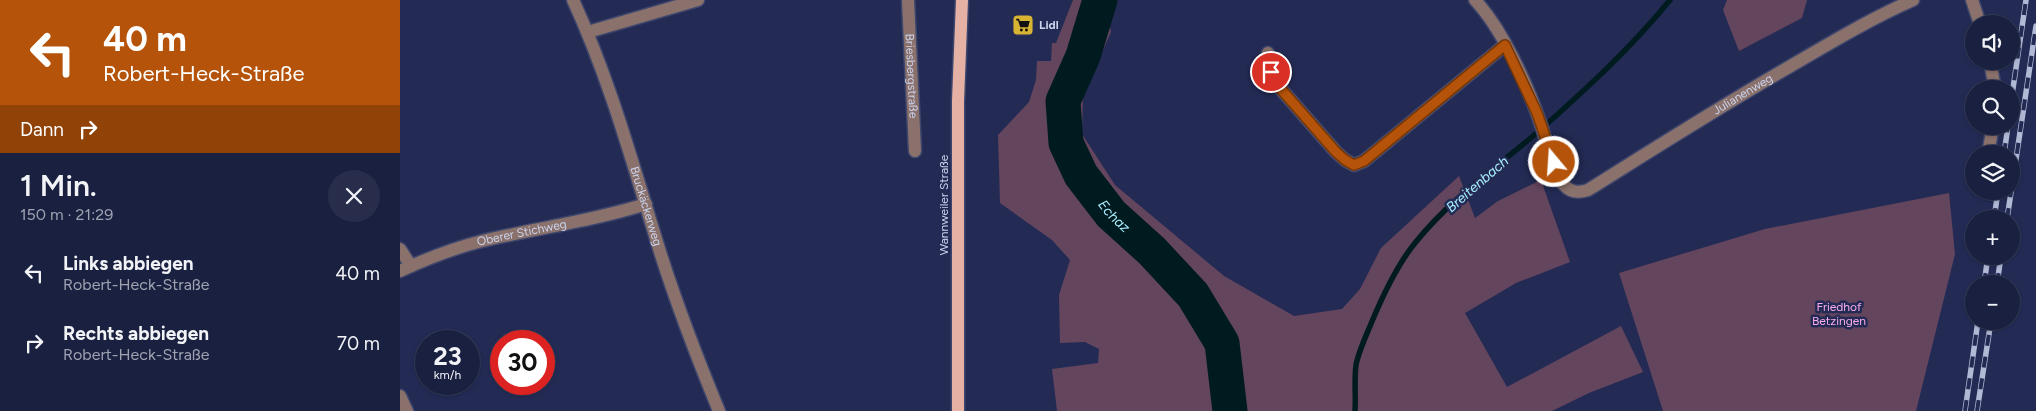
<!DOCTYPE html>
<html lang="de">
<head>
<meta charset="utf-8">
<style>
  :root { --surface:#1a2040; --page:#272d4b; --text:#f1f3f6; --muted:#9fa3b1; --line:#383e59 }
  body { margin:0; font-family:Figtree,sans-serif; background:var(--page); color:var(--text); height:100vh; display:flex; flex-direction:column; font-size:19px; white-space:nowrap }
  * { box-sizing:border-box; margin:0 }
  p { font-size:16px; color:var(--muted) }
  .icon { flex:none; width:28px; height:28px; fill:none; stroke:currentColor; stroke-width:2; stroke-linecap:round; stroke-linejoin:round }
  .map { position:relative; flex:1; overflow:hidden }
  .panel { display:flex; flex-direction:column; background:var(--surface); width:400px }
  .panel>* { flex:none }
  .hud { background:#b45309; color:#fff; overflow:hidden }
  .tools { position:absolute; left:1565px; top:15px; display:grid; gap:10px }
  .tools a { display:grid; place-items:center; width:55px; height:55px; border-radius:50%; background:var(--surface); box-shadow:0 1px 4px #0004,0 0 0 1px var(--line); font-size:25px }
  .speed { position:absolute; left:15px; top:330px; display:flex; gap:10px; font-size:25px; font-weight:700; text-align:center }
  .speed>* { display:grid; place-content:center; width:65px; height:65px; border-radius:50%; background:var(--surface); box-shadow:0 1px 4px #0004,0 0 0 1px var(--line); line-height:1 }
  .speed small { font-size:12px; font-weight:400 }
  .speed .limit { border:8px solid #d22; background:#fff; color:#111 }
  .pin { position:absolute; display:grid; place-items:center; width:42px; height:42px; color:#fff; margin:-21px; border:2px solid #fff; border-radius:50%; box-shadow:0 1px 5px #0007 }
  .me { position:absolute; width:55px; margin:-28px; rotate:342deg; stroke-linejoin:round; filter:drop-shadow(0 0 4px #0008) }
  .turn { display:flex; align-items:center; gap:18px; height:105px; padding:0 20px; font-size:22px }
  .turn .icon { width:65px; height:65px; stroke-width:2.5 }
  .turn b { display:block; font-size:35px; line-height:42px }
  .then { display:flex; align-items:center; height:48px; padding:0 20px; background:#0003; gap:10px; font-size:19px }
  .round { display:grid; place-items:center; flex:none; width:52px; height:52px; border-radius:26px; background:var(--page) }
  .headline { display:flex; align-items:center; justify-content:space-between; height:85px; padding:0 20px }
  h1 { font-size:30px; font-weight:600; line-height:38px }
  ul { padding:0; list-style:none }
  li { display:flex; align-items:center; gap:15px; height:70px; padding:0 20px }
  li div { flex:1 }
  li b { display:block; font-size:19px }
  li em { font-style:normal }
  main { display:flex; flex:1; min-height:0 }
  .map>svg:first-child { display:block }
  .green { fill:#64455e }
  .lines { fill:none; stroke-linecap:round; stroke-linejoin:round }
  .stream { stroke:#001b20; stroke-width:5.5 }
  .river { stroke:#001b20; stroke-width:35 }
  .minor-casing { stroke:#3e466d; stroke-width:15 }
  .major-casing { stroke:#3e466d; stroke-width:15 }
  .minor { stroke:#8a716b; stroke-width:12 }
  .major { stroke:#e5b1a5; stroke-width:12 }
  .rail-casing { stroke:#b1b9d5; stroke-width:5.5 }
  .rail { stroke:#232b55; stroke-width:4; stroke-dasharray:11; stroke-linecap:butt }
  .route-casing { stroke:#753606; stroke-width:12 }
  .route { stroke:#b45309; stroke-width:9 }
  .labels { text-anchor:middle; stroke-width:5; stroke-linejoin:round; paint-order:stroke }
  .poi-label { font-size:12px; font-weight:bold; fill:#cbd3ed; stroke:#232b55; text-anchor:start }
  .street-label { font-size:12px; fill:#cbd3ed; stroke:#232b55 }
  .park-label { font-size:12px; fill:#faacec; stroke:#232b55 }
  .water-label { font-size:14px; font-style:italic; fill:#a8eefe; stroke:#232b55 }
</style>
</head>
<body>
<main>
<section class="panel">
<div class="hud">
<div class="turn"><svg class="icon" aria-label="left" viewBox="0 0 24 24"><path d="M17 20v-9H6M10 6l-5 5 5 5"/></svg><div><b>40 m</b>Robert-Heck-Straße</div></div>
<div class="then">Dann<svg class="icon" aria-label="right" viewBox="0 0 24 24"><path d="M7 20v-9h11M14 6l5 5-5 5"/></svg></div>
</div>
<div class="headline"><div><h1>1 Min.</h1><p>150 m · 21:29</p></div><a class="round"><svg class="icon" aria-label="close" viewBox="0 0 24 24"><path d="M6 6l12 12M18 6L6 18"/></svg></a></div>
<ul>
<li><svg class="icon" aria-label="left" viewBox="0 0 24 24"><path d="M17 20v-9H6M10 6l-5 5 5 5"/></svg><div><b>Links abbiegen</b><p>Robert-Heck-Straße</p></div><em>40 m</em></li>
<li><svg class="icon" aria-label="right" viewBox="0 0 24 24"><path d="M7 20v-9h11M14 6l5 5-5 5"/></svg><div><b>Rechts abbiegen</b><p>Robert-Heck-Straße</p></div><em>70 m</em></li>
</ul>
</section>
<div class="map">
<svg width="1636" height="411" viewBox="0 0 1636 411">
  <rect width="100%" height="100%" fill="#232b55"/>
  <path class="green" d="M 673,0 L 704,0 L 711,32 L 683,95 L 682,134 L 715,185 L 824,276 L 894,316 L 942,309 L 960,289 L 981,248 L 1059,176 L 1075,218 L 1098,201 L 1141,180 L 1170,262 L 1116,283 L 1065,313 L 1107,387 L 1221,326 L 1243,372 L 1189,393 L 1152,411 L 657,411 L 652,369 L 698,363 L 699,349 L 685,342 L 660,343 L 659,295 L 670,260 L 652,240 L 600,203 L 598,135 L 629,102 L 636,80 L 637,61 L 651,61 L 652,43 L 656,43 Z
    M 1327,0 L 1407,0 L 1402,18 L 1339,51 L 1323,10 Z
    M 1549,193 L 1555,254 L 1516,411 L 1263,411 L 1219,273 L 1365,229 Z"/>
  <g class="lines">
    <path class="stream" d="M 955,411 C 956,396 954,380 956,365 C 959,350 967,334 973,319 C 984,293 997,265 1015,243 C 1050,199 1097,167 1139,131 C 1185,90 1231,48 1270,0"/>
    <path class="river" id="s1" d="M 700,0 L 683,56 L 663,101 L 666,143 L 681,175 L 711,214 L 752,251 L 793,295 L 822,343 L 830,411"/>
    <g class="minor-casing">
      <g id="minor">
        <path id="s2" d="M 173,0 C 211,82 234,169 261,255 C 278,308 298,360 319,411"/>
        <path id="s3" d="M 508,0 L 515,151"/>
        <path id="s4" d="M 1075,0 C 1103,30 1128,86 1141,125 C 1147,142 1153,172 1164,185 C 1171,193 1179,193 1188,190 C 1255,148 1321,106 1389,67 C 1430,43 1470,19 1513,0"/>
        <path d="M 1572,0 L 1580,24"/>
        <path d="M 188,32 L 298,0"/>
        <path d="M 868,53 L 871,72 L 880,88 L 936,152 L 945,160 L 954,165 L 964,161 L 1105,45"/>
        <path d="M 1590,61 L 1595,89"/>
        <path d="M 1588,154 L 1593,126"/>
        <path d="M 0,249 L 11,266"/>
        <path id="s5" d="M 0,271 C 26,259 54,248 82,241 C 137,228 193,221 246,204"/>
        <path d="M 0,396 L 7,411"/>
      </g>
    </g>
    <g class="major-casing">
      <path id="major" d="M 558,411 L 558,101 L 562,0"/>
    </g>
    <use href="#minor" class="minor"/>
    <use href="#major" class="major"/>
    <g class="rail-casing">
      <path id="rail" d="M 1611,102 L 1626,0
        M 1604,154 L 1608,126
        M 1594,219 L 1598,191
        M 1607,219 L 1636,26
        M 1584,284 L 1588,256
        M 1597,284 L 1601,256
        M 1565,411 L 1578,321
        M 1577,411 L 1591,321"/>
    </g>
    <use href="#rail" class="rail"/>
  </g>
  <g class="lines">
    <g class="route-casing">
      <path id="route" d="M 871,72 L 880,88 L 936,152 L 945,160 L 954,165 L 964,161 L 1105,45 L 1137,113 L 1154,162"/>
    </g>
    <use href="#route" class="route"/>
  </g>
  <defs>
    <g id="supermarket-square" transform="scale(1.125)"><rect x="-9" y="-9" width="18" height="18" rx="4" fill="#d7b434" stroke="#232b55"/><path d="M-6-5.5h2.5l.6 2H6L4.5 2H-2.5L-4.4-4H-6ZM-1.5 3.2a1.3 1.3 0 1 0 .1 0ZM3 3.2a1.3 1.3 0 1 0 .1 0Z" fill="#111"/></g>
  </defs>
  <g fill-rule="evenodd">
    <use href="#supermarket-square" x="623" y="25"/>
  </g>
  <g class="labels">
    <g class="poi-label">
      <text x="639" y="29">Lidl</text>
    </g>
    <g class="street-label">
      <text dy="4" stroke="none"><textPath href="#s3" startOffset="76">Briesbergstraße</textPath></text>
      <text dy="4" stroke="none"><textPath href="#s4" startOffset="415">Julianenweg</textPath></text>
      <text transform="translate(544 205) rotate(-90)" y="4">Wannweiler Straße</text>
      <text dy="4" stroke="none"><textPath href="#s2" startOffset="219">Bruckäckerweg</textPath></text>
      <text dy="4" stroke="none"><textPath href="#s5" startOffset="128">Oberer Stichweg</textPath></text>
    </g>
    <g class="park-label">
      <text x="1439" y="311">Friedhof<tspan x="1439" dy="14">Betzingen</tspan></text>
    </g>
    <g class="water-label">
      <text transform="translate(1077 184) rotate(-41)" y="5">Breitenbach</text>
      <text dy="5" stroke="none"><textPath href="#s1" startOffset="238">Echaz</textPath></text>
    </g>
  </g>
</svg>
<div class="tools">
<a><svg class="icon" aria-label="sound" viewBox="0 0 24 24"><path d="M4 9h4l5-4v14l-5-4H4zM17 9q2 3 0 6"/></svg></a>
<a><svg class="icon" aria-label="search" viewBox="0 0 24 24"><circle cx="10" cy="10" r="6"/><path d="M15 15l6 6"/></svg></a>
<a><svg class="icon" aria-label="layers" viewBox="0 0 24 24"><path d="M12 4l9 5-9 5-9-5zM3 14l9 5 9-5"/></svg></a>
<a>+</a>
<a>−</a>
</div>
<div class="speed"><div>23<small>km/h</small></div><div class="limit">30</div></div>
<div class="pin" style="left:871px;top:72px;background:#d93025"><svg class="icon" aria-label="arrive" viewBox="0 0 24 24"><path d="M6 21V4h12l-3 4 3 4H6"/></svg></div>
<svg class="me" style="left:1154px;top:162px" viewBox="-20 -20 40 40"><circle r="17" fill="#b45309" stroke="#fff" stroke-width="3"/><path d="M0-11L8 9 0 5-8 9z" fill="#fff"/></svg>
</div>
</main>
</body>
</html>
